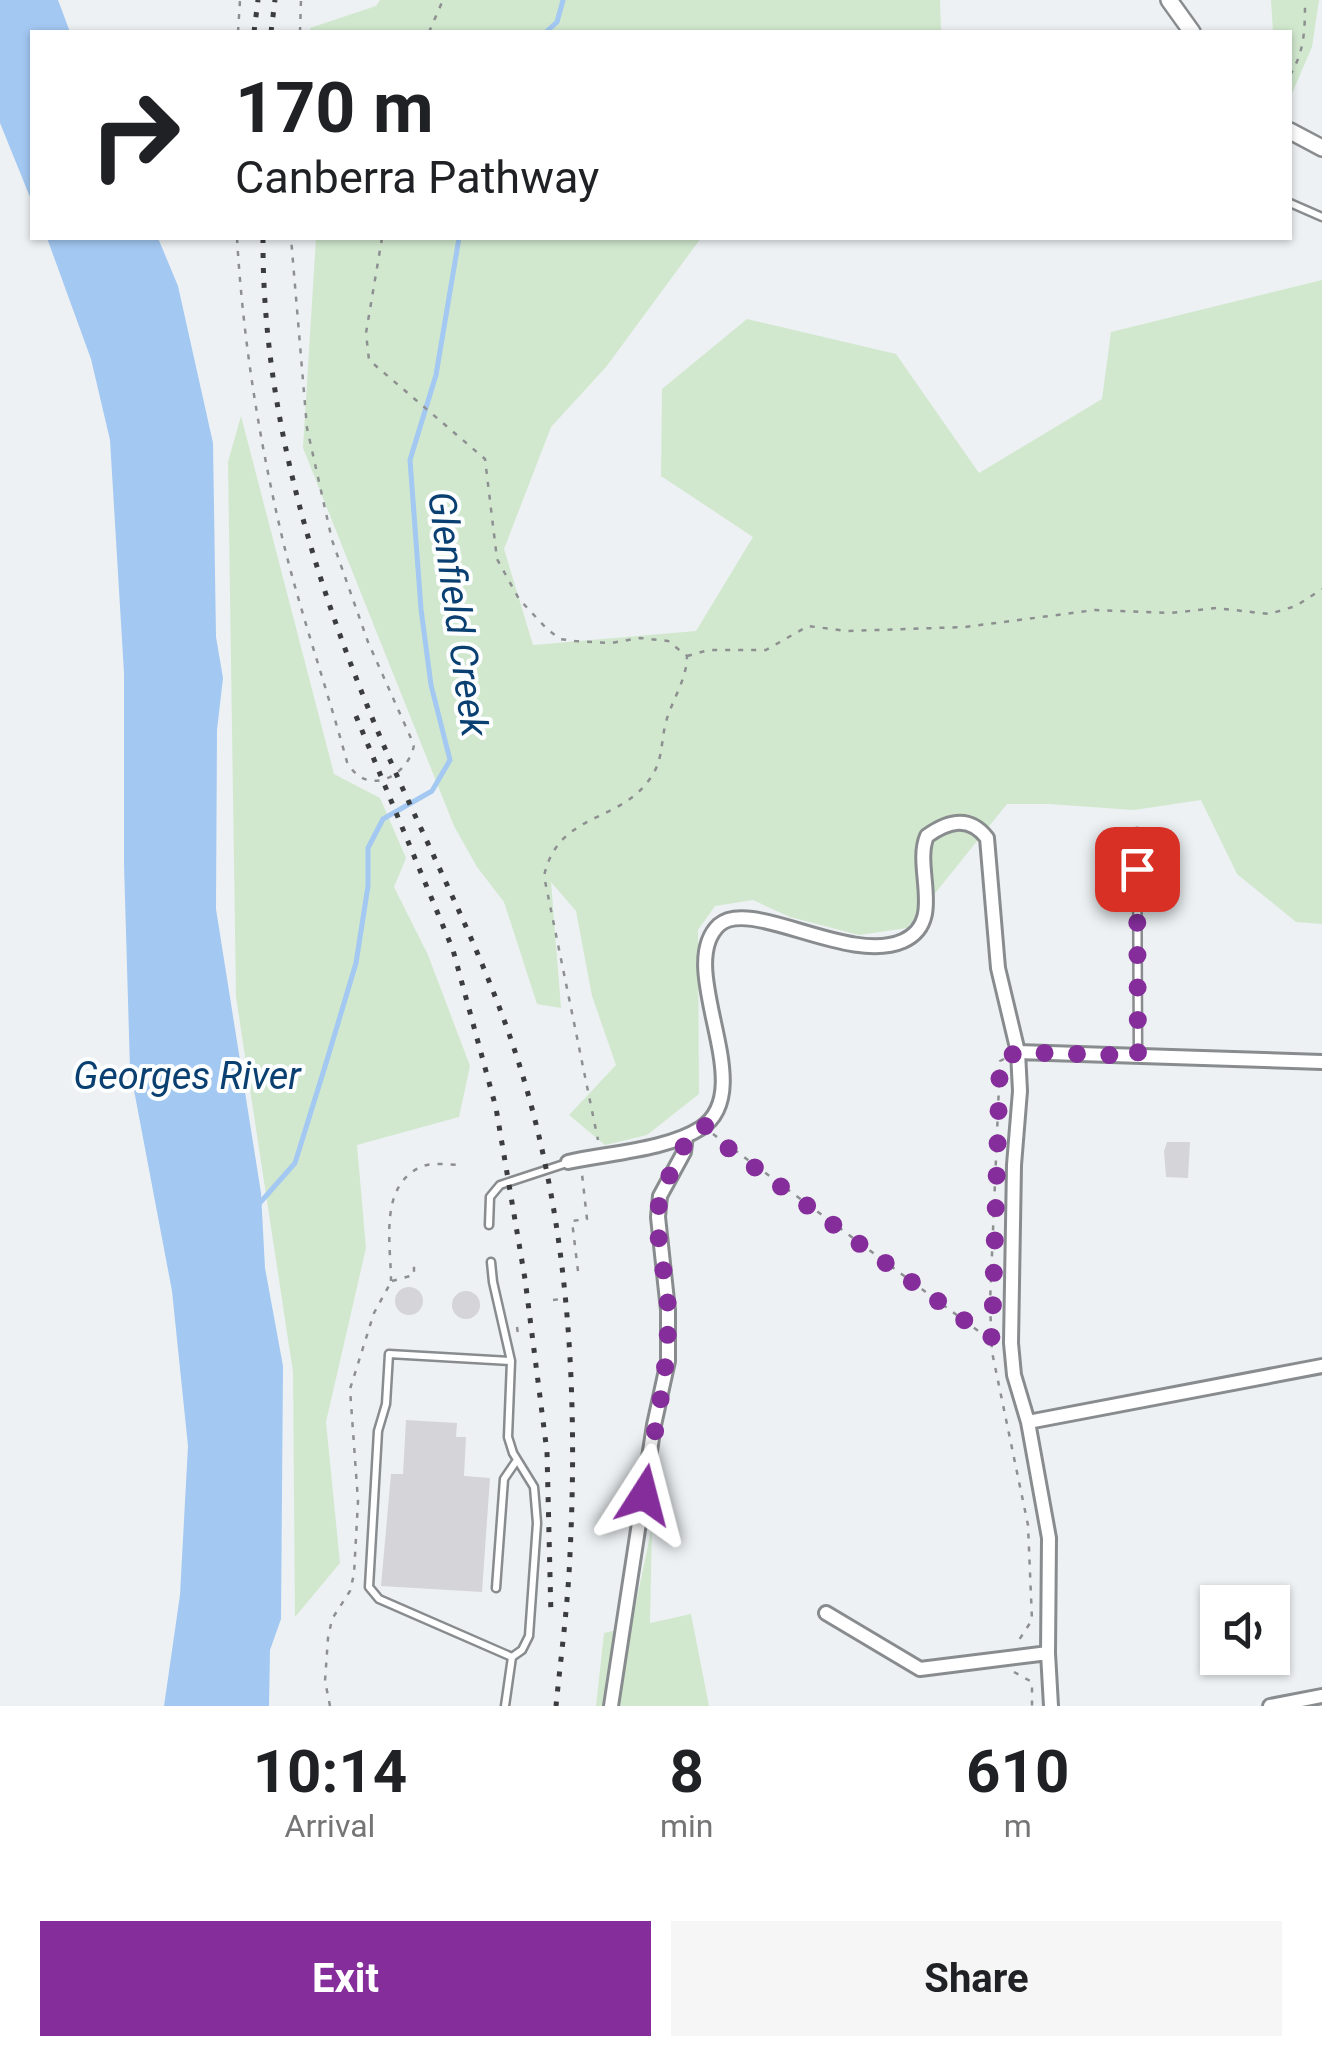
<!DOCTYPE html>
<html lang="en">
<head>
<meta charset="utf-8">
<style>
  :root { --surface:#fff; --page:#f6f6f6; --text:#202124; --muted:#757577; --accent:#852e9b }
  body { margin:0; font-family:Roboto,sans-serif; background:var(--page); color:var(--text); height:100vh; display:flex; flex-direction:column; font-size:38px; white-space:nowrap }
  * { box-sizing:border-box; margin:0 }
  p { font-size:32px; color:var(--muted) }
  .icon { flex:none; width:55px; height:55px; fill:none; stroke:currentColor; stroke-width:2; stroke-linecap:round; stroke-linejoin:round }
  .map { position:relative; height:1706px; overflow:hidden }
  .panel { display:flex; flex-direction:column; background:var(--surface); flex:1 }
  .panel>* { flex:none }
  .guide { position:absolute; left:30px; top:30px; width:1262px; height:210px; border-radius:0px; box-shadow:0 2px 8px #0004; background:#fff; color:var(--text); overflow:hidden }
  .fabs { position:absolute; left:1200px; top:1585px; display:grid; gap:20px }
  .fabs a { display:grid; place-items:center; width:90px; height:90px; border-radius:0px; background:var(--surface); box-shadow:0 2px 8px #0004; font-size:50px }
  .pin { position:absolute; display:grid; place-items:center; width:85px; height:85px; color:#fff; margin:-42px; border-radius:20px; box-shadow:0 5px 15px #0006 }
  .me { position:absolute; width:110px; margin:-55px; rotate:9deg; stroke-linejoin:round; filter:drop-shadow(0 0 8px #0008) }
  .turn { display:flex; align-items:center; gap:35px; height:210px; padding:0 40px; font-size:45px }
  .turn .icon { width:130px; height:130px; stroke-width:2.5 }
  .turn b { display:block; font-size:70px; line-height:85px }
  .eta { display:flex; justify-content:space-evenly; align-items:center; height:170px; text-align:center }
  .eta b { font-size:60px; font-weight:700; line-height:70px }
  .cta { display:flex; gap:20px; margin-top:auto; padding:20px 40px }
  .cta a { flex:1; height:115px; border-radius:0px; background:var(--accent); color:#fff; font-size:40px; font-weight:700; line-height:115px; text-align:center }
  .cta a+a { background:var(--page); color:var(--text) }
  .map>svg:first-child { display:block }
  .green { fill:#d1e8ce }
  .water { fill:#a3c8f2 }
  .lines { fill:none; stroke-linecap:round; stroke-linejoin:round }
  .stream { stroke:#a3c8f2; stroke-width:5 }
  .building { fill:#d5d4d8 }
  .service-casing { stroke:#898c8e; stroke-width:11 }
  .minor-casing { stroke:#898c8e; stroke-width:18 }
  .tertiary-casing { stroke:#898c8e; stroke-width:20 }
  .path { stroke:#8d8f91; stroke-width:2.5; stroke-dasharray:5 8; stroke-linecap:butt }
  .service { stroke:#fff; stroke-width:6 }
  .minor { stroke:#fff; stroke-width:12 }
  .tertiary { stroke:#fff; stroke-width:15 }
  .rail { stroke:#3b3c3d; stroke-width:5; stroke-dasharray:5 10; stroke-linecap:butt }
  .route { stroke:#852e9b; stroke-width:18; stroke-dasharray:0 32.4 }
  .labels { text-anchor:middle; stroke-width:8; stroke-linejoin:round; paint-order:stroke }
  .water-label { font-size:38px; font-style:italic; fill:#0a3f71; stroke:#fcfeff }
</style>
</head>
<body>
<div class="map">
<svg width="1322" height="1706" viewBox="0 0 1322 1706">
  <rect width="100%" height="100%" fill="#edf1f3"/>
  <path class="green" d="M 380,0 L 940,0 L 941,32 L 310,32 L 310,28 L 376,6 Z
    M 1271,0 L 1319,0 L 1312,47 L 1290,98 L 1290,32 L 1273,32 Z
    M 316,238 L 701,238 L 606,367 L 551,427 L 504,549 L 533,645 L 696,631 L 753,537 L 661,476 L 662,389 L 747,319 L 896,354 L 979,473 L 1102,399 L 1111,332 L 1322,280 L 1322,924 L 1296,922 L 1237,874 L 1201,800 L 1134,810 L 1048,804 L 1007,804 L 907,928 L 859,935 L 790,917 L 753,900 L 715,906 L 698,930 L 699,1094 L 647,1135 L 605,1145 L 569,1115 L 616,1065 L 592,996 L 576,911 L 551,882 L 561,1008 L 537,1004 L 504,902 L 477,867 L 454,826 L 303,448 Z
    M 241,416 L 334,774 L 380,798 L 406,858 L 394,887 L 428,955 L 470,1066 L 459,1117 L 357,1145 L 366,1248 L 326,1422 L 340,1563 L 295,1617 L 293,1372 L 236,997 L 228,462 Z
    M 652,1526 L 650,1623 L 691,1614 L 709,1706 L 596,1706 L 604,1633 L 631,1627 Z"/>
  <path class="water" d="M 0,0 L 58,0 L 70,32 L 32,32 L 32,202 L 0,123 Z
    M 47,238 L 158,238 L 178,286 L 213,443 L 216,637 L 223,678 L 217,730 L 216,909 L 261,1193 L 265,1268 L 283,1366 L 281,1619 L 270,1650 L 269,1706 L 164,1706 L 180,1595 L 188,1446 L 172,1291 L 130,1069 L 124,864 L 124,673 L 110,440 L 91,359 Z"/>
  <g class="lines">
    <path class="stream" d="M 546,32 L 557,22 L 563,0
      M 258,1205 L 295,1163 L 327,1060 L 356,963 L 368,886 L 368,848 L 383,819 L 432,791 L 450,760 L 431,685 L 421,609 L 410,460 L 436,375 L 459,238"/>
  </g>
  <path class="building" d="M 1167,1142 L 1190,1142 L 1188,1178 L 1166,1177 L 1164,1151 Z
    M395 1301a14 14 0 1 1 28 0a14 14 0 1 1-28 0Z
    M452 1305a14 14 0 1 1 28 0a14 14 0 1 1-28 0Z
    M 406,1420 L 457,1423 L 456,1437 L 466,1437 L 464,1476 L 490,1478 L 482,1592 L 381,1586 L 391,1474 L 403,1474 Z"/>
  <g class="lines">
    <g class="service-casing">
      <path id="service" d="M 1290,203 L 1322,217
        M 1137,832 L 1138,1055
        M 489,1225 L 490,1197 L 500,1185 L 567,1163
        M 491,1262 L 493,1282 L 511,1361 L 508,1437 L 513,1453 L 534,1487 L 537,1523 L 529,1636 L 522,1650 L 512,1657 L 505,1706
        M 511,1361 L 389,1354 L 386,1404 L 378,1431 L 369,1587 L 379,1599 L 512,1657
        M 496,1588 L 504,1479 L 517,1460"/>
    </g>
    <g class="minor-casing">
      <path id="minor" d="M 1018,1052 L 1322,1062
        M 568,1162 C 608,1153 667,1150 701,1128 C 761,1089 673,968 719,925 C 750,897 849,965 903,941 C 946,922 913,868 927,836 C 948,821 969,815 987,838 L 998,968 L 1018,1052 L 1020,1091 L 1014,1165 L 1011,1343 L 1014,1375 L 1028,1422 L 1049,1538 L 1048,1653 L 1051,1706
        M 1028,1422 L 1322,1366
        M 826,1613 L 920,1669 L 1048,1653
        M 611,1706 L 654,1425 L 668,1361 L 668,1310 L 658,1217 L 660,1196 L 684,1152 L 686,1136
        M 1270,1706 L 1322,1696"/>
    </g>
    <g class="tertiary-casing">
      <path id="tertiary" d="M 1169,0 L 1192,32
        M 1290,131 L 1322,148"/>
    </g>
    <path class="path" d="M 238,32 L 240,0
      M 300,32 L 301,0
      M 429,32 L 443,0
      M 1290,75 C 1305,51 1305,28 1305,0
      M 237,238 C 243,340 259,440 283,541 C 301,615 327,688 347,762 C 367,799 409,775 414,745 L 368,642 L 332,540 L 307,428 L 291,238
      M 382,238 L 366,333 L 369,360 L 485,459 L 497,559 L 519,599 L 547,629 L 560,639 L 575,641 L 611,643 L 640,638 L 668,641 L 687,656 C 687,679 672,700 666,722 C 661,740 663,758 653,774 C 623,825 559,809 544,876 L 598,1140
      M 687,656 L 709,650 L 766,650 L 808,626 L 847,631 L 965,627 L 1095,610 L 1171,613 L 1216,608 L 1269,614 L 1296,606 L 1322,589
      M 1004,1059 L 1000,1061 L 990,1303 L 992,1352 L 1028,1525 L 1032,1620 L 1019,1640
      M 713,1134 L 985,1336 L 992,1337
      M 578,1271 L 572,1221 L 587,1219 L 582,1174
      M 391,1281 C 391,1244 378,1184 423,1166 C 434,1162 451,1165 463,1165
      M 392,1281 L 414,1275 L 414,1260
      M 553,1300 L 561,1299
      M 517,1327 L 518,1334
      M 1014,1672 L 1032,1682 L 1032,1706
      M 330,1706 L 325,1681 L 328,1638 L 332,1619 L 350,1591 L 354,1574 L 358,1501 L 350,1389 L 374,1313 L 391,1282"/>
    <use href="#service" class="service"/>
    <use href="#minor" class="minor"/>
    <use href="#tertiary" class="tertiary"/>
    <path class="rail" d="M 254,32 L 258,0
      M 271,32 L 275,0
      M 263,238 C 262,416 317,591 387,753 C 433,859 487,960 521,1070 C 569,1226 578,1392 570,1554 C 568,1605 561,1655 556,1706
      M 356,716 L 453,950 L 496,1108 L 525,1279 L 547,1452 L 551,1616"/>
  </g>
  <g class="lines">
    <path class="route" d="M 644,1495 C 653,1435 669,1374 668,1313 C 668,1276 652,1235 660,1199 C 665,1176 683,1160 686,1136 L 705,1126 L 724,1145 L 986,1336 L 992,1337 L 1000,1060 L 1018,1052 L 1138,1056 L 1137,869"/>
  </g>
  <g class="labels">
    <g class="water-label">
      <text transform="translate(458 614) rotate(82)" y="13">Glenfield Creek</text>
      <text x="187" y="1089">Georges River</text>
    </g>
  </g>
</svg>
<div class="fabs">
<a><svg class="icon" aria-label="sound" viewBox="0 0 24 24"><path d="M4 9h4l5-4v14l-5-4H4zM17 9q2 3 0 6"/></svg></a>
</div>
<div class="pin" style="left:1137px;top:869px;background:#d93025"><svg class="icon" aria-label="arrive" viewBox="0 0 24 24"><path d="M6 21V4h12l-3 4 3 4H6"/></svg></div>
<svg class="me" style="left:644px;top:1495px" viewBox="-20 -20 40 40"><path d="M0-17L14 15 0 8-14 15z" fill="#852e9b" stroke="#fff" stroke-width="4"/></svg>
<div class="guide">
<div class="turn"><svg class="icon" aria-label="right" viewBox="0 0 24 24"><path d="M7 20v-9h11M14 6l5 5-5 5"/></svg><div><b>170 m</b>Canberra Pathway</div></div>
</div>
</div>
<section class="panel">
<div class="eta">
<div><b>10:14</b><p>Arrival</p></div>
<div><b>8</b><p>min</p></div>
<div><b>610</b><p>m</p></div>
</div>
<div class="cta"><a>Exit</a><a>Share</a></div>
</section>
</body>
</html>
